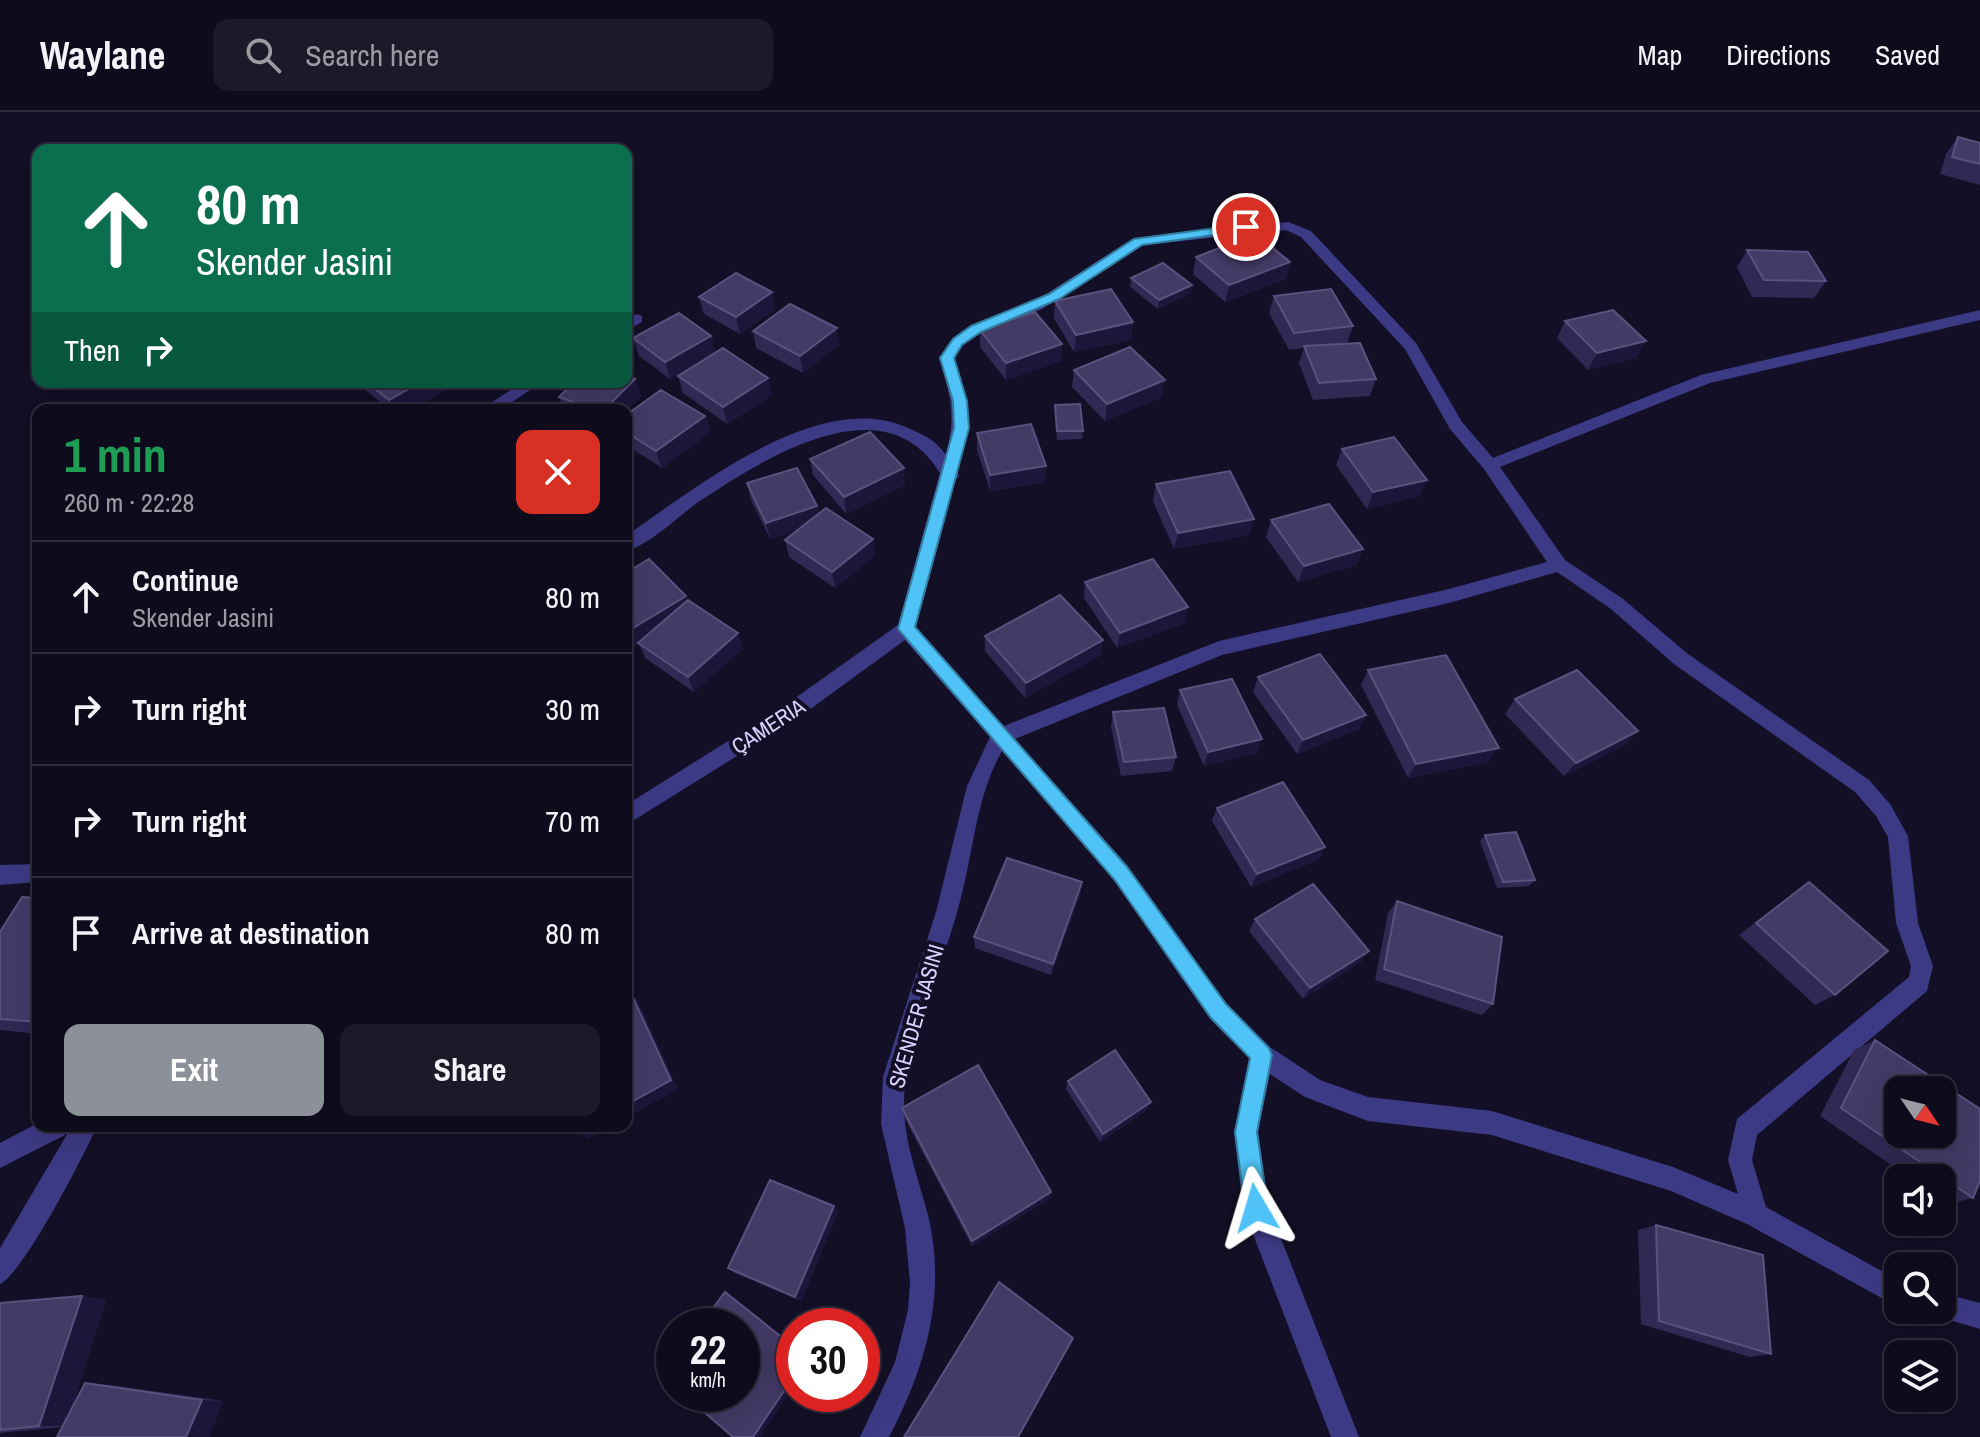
<!DOCTYPE html>
<html lang="en">
<head>
<meta charset="utf-8">
<style>
  :root { --surface:#0e0b1c; --page:#1c1929; --text:#f1f3f6; --muted:#9b9ba3; --line:#2e2b3b; --accent:#8c9099 }
  body { margin:0; font-family:"Archivo Narrow",sans-serif; background:var(--page); color:var(--text); height:100vh; display:flex; flex-direction:column; font-size:30px; white-space:nowrap }
  * { box-sizing:border-box; margin:0 }
  p { font-size:26px; color:var(--muted) }
  .icon { flex:none; width:44px; height:44px; fill:none; stroke:currentColor; stroke-width:2; stroke-linecap:round; stroke-linejoin:round }
  .map { position:relative; flex:1; overflow:hidden }
  .drawer { position:absolute; left:32px; top:292px; width:600px; height:728px; display:flex; flex-direction:column; background:var(--surface); border-radius:16px; box-shadow:0 8px 32px #0002,0 0 0 2px var(--line) }
  .drawer>* { flex:none }
  .guide { position:absolute; left:32px; top:32px; width:600px; height:244px; border-radius:16px; box-shadow:0 8px 32px #0002,0 0 0 2px var(--line); background:#0b6e4f; color:#fff; overflow:hidden }
  .needle { width:52px; rotate:125deg }
  .buttons { position:absolute; left:1884px; top:964px; display:grid; gap:16px }
  .buttons a { display:grid; place-items:center; width:72px; height:72px; border-radius:16px; background:var(--surface); box-shadow:0 8px 32px #0002,0 0 0 2px var(--line); font-size:40px }
  .speed { position:absolute; left:656px; top:1196px; display:flex; gap:16px; font-size:40px; font-weight:700; text-align:center }
  .speed>* { display:grid; place-content:center; width:104px; height:104px; border-radius:50%; background:var(--surface); box-shadow:0 8px 32px #0002,0 0 0 2px var(--line); line-height:1 }
  .speed small { font-size:20px; font-weight:400 }
  .speed .limit { border:12px solid #d22; background:#fff; color:#111 }
  .pin { position:absolute; display:grid; place-items:center; width:68px; height:68px; color:#fff; margin:-34px; border:4px solid #fff; border-radius:50%; box-shadow:0 2px 8px #0007 }
  .me { position:absolute; width:88px; margin:-44px; rotate:353deg; stroke-linejoin:round; filter:drop-shadow(0 0 6px #0008) }
  .turn { display:flex; align-items:center; gap:28px; height:168px; padding:0 32px; font-size:36px }
  .turn .icon { width:104px; height:104px; stroke-width:2.5 }
  .turn b { display:block; font-size:56px; line-height:68px }
  .then { display:flex; align-items:center; height:76px; padding:0 32px; background:#0003; gap:16px; font-size:30px }
  .round { display:grid; place-items:center; flex:none; width:84px; height:84px; border-radius:16px; background:var(--page) }
  .overview { display:flex; align-items:center; justify-content:space-between; height:136px; padding:0 32px }
  h1 { font-size:48px; font-weight:700; line-height:60px; color:#1e9e55 }
  .button { display:flex; gap:16px; margin-top:auto; padding:16px 32px }
  .button a { flex:1; height:92px; border-radius:16px; background:var(--accent); color:#fff; font-size:32px; font-weight:700; line-height:92px; text-align:center }
  .button a+a { background:var(--page); color:var(--text) }
  ul { padding:0; list-style:none }
  li { display:flex; align-items:center; gap:24px; height:112px; padding:0 32px; border-top:2px solid var(--line) }
  li div { flex:1 }
  li b { display:block; font-size:30px }
  li em { font-style:normal }
  header { display:flex; align-items:center; gap:48px; box-sizing:border-box; height:112px; padding:0 40px; background:var(--surface); border-bottom:2px solid var(--line) }
  header strong { font-size:38px }
  nav { display:flex; gap:44px; margin-inline-start:auto; font-size:28px }
  .search { width:560px; height:72px; background:var(--page); display:flex; align-items:center; gap:20px; box-sizing:border-box; padding:0 28px; border-radius:16px; color:var(--muted); font-size:30px }
  .map>svg:first-child { display:block }
  .lines { fill:none; stroke-linecap:round; stroke-linejoin:round }
  .street { fill:#3d3a85; fill-rule:evenodd }
  .wall { fill:#312854 }
  .shaded-wall { fill:#1d163a }
  .building { fill:#433a66; stroke:#5a527e; stroke-width:2; fill-rule:evenodd }
  .route { fill:#4fc3f7; stroke:#337fa1; stroke-width:2 }
  .labels { text-anchor:middle; stroke-width:8; stroke-linejoin:round; paint-order:stroke }
  .street-label { font-size:22px; fill:#d9d4ff; stroke:#130f26 }
</style>
</head>
<body>
<header>
<strong>Waylane</strong>
<div class="search"><svg class="icon" aria-label="search" viewBox="0 0 24 24"><circle cx="10" cy="10" r="6"/><path d="M15 15l6 6"/></svg>Search here</div>
<nav><a>Map</a><a>Directions</a><a>Saved</a></nav>
</header>
<div class="map">
<svg width="1980" height="1325" viewBox="0 0 1980 1325">
  <rect width="100%" height="100%" fill="#130f26"/>
  <g class="lines">
    <path class="street" d="M 1288,110 L 1311,119 L 1416,231 L 1462,310 L 1493,346 L 1701,263 L 1980,198 L 1980,208 L 1710,271 L 1500,355 L 1565,448 L 1623,487 L 1688,542 L 1869,668 L 1890,692 L 1908,724 L 1918,811 L 1933,854 L 1927,879 L 1757,1023 L 1752,1048 L 1766,1095 L 1898,1168 L 1898,1195 L 1747,1112 L 1671,1079 L 1492,1023 L 1368,1009 L 1305,985 L 1270,962 L 1258,1020 L 1269,1096 L 1359,1325 L 1331,1325 L 1243,1096 L 1234,1020 L 1250,947 L 1210,907 L 1114,768 L 1002,639 C 975,686 973,746 958,797 C 943,853 902,941 904,996 C 905,1033 919,1068 928,1103 C 947,1182 926,1255 889,1325 L 860,1325 L 895,1250 L 908,1198 L 910,1171 L 905,1116 L 881,1012 L 883,965 L 936,800 L 967,674 L 990,625 L 905,528 L 798,606 L 626,713 L 626,693 L 784,594 L 898,513 L 940,361 C 884,268 761,348 697,391 C 676,406 651,432 626,439 L 626,424 C 695,376 818,277 906,315 C 923,323 935,327 946,343 C 956,304 951,284 939,246 L 952,227 L 971,214 L 1032,191 L 1134,126 ZM 1286,118 L 1301,125 L 1405,237 L 1450,317 L 1484,357 L 1547,450 L 1449,477 L 1219,529 L 1004,614 L 916,515 L 955,369 L 959,364 L 957,360 C 971,307 971,299 955,246 L 962,233 L 981,220 L 1042,197 L 1143,133 ZM 1557,460 L 1611,497 L 1674,552 L 1855,680 L 1876,704 L 1888,725 L 1896,811 L 1911,854 L 1909,865 L 1737,1007 L 1728,1048 L 1738,1082 L 1673,1055 L 1492,999 L 1368,985 L 1320,968 L 1270,935 L 1226,891 L 1128,754 L 1015,627 L 1222,543 L 1449,491 Z
      M 637,202 L 642,204 L 642,210 L 626,219 L 626,207 Z
      M 523,270 L 542,270 L 500,298 L 480,298 Z
      M 38,752 L 38,770 L 0,773 L 0,753 Z
      M 38,1011 L 38,1014 L 68,1014 L 65,1023 L 0,1056 L 0,1031 Z
      M 72,1014 L 97,1014 C 85,1042 23,1162 0,1172 L 0,1136 Z
      M 1942,1181 L 1980,1191 L 1980,1217 L 1933,1203 L 1931,1198 L 1942,1198 Z"/>
  </g>
  <path class="wall" d="M 1958,25 L 1980,31 L 1980,73 L 1940,62 L 1946,42 Z
    M 1747,138 L 1826,169 L 1814,186 L 1752,185 L 1737,155 Z
    M 1196,145 L 1290,150 L 1286,167 L 1225,190 L 1193,162 Z
    M 1131,166 L 1191,181 L 1158,197 L 1130,175 Z
    M 772,180 L 775,197 L 740,222 L 704,202 L 699,185 Z
    M 1274,184 L 1353,214 L 1347,231 L 1336,232 L 1376,267 L 1370,284 L 1313,288 L 1299,251 L 1304,236 L 1289,238 L 1269,201 Z
    M 1055,189 L 1133,210 L 1131,228 L 1074,240 L 1054,206 Z
    M 1565,209 L 1646,229 L 1636,246 L 1588,258 L 1557,226 Z
    M 980,218 L 1062,232 L 1061,249 L 1006,268 L 980,235 Z
    M 753,219 L 839,233 L 803,261 L 756,236 Z
    M 711,224 L 715,241 L 670,267 L 639,244 L 633,226 Z
    M 1074,258 L 1162,285 L 1105,309 L 1072,275 Z
    M 678,264 L 772,283 L 727,312 L 683,281 Z
    M 635,267 L 641,284 L 626,299 L 626,298 L 564,298 L 559,285 Z
    M 359,270 L 451,270 L 453,274 L 411,298 L 390,298 L 362,275 Z
    M 1055,293 L 1083,319 L 1082,327 L 1057,328 Z
    M 626,303 L 705,304 L 710,320 L 662,356 L 626,333 Z
    M 977,321 L 1046,354 L 1045,370 L 990,379 L 977,338 Z
    M 1342,337 L 1419,384 L 1367,397 L 1336,353 Z
    M 810,347 L 905,373 L 846,402 L 813,363 Z
    M 747,371 L 817,394 L 819,403 L 875,443 L 835,476 L 789,445 L 785,428 L 799,417 L 770,427 L 751,388 Z
    M 1156,372 L 1254,407 L 1249,423 L 1174,437 L 1153,389 Z
    M 1271,408 L 1363,437 L 1356,453 L 1298,470 L 1266,425 Z
    M 626,461 L 688,489 L 743,536 L 694,580 L 645,546 L 639,532 L 635,535 L 626,525 Z
    M 1085,470 L 1185,511 L 1117,536 L 1084,486 Z
    M 985,524 L 1101,543 L 1025,586 L 985,539 Z
    M 1368,558 L 1488,650 L 1408,666 L 1361,573 Z
    M 1258,565 L 1366,603 L 1359,617 L 1297,642 L 1253,580 Z
    M 1180,578 L 1262,627 L 1256,641 L 1204,654 L 1177,593 Z
    M 1515,587 L 1638,619 L 1625,633 L 1564,664 L 1505,602 Z
    M 1113,600 L 1176,645 L 1172,659 L 1121,664 L 1111,615 Z
    M 1217,696 L 1325,735 L 1318,748 L 1251,775 L 1212,709 Z
    M 1485,723 L 1535,768 L 1529,774 L 1497,776 L 1480,729 Z
    M 1082,770 L 1080,783 L 1051,863 L 975,836 L 974,825 Z
    M 1809,770 L 1835,883 L 1815,893 L 1739,823 Z
    M 38,786 L 38,922 L 0,918 L 0,820 Z
    M 1397,789 L 1493,892 L 1482,903 L 1375,868 L 1388,801 Z
    M 1255,807 L 1369,839 L 1361,850 L 1303,887 L 1249,819 Z
    M 1875,928 L 1973,1086 L 1948,1092 L 1942,1088 L 1942,1066 L 1910,1066 L 1820,1004 L 1854,938 Z
    M 1068,969 L 1147,998 L 1100,1030 L 1066,977 Z
    M 902,996 L 1051,1080 L 1049,1087 L 972,1134 L 904,1005 Z
    M 834,1094 L 838,1100 L 801,1189 L 735,1161 L 728,1156 Z
    M 1656,1113 L 1771,1242 L 1750,1245 L 1641,1212 L 1638,1118 Z
    M 82,1184 L 106,1188 L 72,1296 L 85,1271 L 110,1273 L 224,1289 L 63,1315 L 0,1321 L 0,1191 Z"/>
  <path class="shaded-wall" d="M 1290,150 L 1286,167 L 1225,190 L 1229,173 Z
    M 1192,173 L 1191,181 L 1158,197 L 1159,188 Z
    M 772,180 L 775,197 L 740,222 L 736,205 Z
    M 1133,210 L 1131,228 L 1074,240 L 1076,223 Z
    M 837,216 L 839,233 L 803,261 L 800,244 Z
    M 711,224 L 715,241 L 670,267 L 665,250 Z
    M 1646,229 L 1636,246 L 1588,258 L 1597,241 Z
    M 1062,232 L 1061,249 L 1006,268 L 1006,251 Z
    M 768,266 L 772,283 L 727,312 L 723,295 Z
    M 635,267 L 641,284 L 626,299 L 626,298 L 604,298 Z
    M 1165,268 L 1162,285 L 1105,309 L 1107,292 Z
    M 421,270 L 451,270 L 453,274 L 411,298 L 395,298 L 389,288 Z
    M 705,304 L 710,320 L 662,356 L 656,339 Z
    M 1046,354 L 1045,370 L 990,379 L 990,363 Z
    M 904,356 L 905,373 L 846,402 L 844,385 Z
    M 1427,368 L 1419,384 L 1367,397 L 1373,380 Z
    M 817,394 L 820,411 L 770,427 L 766,411 Z
    M 1254,407 L 1249,423 L 1174,437 L 1178,421 Z
    M 873,427 L 875,443 L 835,476 L 832,460 Z
    M 1363,437 L 1356,453 L 1298,470 L 1304,454 Z
    M 686,484 L 691,500 L 635,535 L 628,519 Z
    M 1188,495 L 1185,511 L 1117,536 L 1120,521 Z
    M 738,521 L 743,536 L 694,580 L 688,565 Z
    M 1103,528 L 1101,543 L 1025,586 L 1026,571 Z
    M 1366,603 L 1359,617 L 1297,642 L 1303,628 Z
    M 1638,619 L 1625,633 L 1564,664 L 1576,651 Z
    M 1262,627 L 1256,641 L 1204,654 L 1208,640 Z
    M 1499,636 L 1488,650 L 1408,666 L 1416,652 Z
    M 1325,735 L 1318,748 L 1251,775 L 1257,762 Z
    M 1082,770 L 1080,783 L 1051,863 L 1053,852 Z
    M 1369,839 L 1361,850 L 1303,887 L 1310,876 Z
    M 630,879 L 639,890 L 678,977 L 626,1006 Z
    M 1151,990 L 1147,998 L 1100,1030 L 1103,1022 Z
    M 588,1014 L 612,1014 L 588,1027 L 577,1020 Z
    M 1051,1080 L 1049,1087 L 972,1134 L 972,1129 Z
    M 834,1094 L 838,1100 L 801,1189 L 795,1185 Z
    M 725,1180 L 732,1184 L 794,1233 L 794,1235 Z
    M 82,1184 L 106,1188 L 66,1314 L 39,1314 Z
    M 794,1264 L 794,1274 L 760,1325 L 753,1325 Z
    M 202,1288 L 224,1289 L 209,1325 L 186,1325 Z"/>
  <path class="building" d="M 1958,25 L 1980,31 L 1980,52 L 1952,45 Z
    M 1256,122 L 1290,150 L 1229,173 L 1196,145 Z
    M 1747,138 L 1808,140 L 1826,169 L 1764,168 Z
    M 1163,151 L 1192,173 L 1159,188 L 1131,166 Z
    M 736,161 L 772,180 L 736,205 L 699,185 Z
    M 1111,177 L 1133,210 L 1076,223 L 1055,189 Z
    M 1331,177 L 1353,214 L 1294,221 L 1274,184 Z
    M 790,192 L 837,216 L 800,244 L 753,219 Z
    M 1613,198 L 1646,229 L 1597,241 L 1565,209 Z
    M 1035,200 L 1062,232 L 1006,251 L 980,218 Z
    M 679,201 L 711,224 L 665,250 L 633,226 Z
    M 1360,231 L 1376,267 L 1319,271 L 1304,234 Z
    M 1130,235 L 1165,268 L 1107,292 L 1074,258 Z
    M 723,236 L 768,266 L 723,295 L 678,264 Z
    M 626,264 L 635,267 L 604,298 L 596,298 L 559,285 L 574,270 L 626,270 Z
    M 367,270 L 421,270 L 389,288 Z
    M 661,278 L 705,304 L 656,339 L 626,320 L 626,303 Z
    M 1080,292 L 1083,319 L 1057,319 L 1055,293 Z
    M 1031,312 L 1046,354 L 990,363 L 977,321 Z
    M 870,320 L 904,356 L 844,385 L 810,347 Z
    M 1394,325 L 1427,368 L 1373,380 L 1342,337 Z
    M 797,356 L 817,394 L 766,411 L 747,371 Z
    M 1230,359 L 1254,407 L 1178,421 L 1156,372 Z
    M 1329,392 L 1363,437 L 1304,454 L 1271,408 Z
    M 826,396 L 873,427 L 832,460 L 785,428 Z
    M 649,447 L 686,484 L 628,519 L 626,517 L 626,461 Z
    M 1153,447 L 1188,495 L 1120,521 L 1085,470 Z
    M 1060,483 L 1103,528 L 1026,571 L 985,524 Z
    M 688,488 L 738,521 L 688,565 L 638,531 Z
    M 1320,542 L 1366,603 L 1303,628 L 1258,565 Z
    M 1446,543 L 1499,636 L 1416,652 L 1368,558 Z
    M 1577,558 L 1638,619 L 1576,651 L 1515,587 Z
    M 1232,567 L 1262,627 L 1208,640 L 1180,578 Z
    M 1164,596 L 1176,645 L 1124,650 L 1113,600 Z
    M 1283,670 L 1325,735 L 1257,762 L 1217,696 Z
    M 1516,720 L 1535,768 L 1503,770 L 1485,723 Z
    M 1007,746 L 1082,770 L 1053,852 L 974,825 Z
    M 1809,770 L 1888,839 L 1835,883 L 1756,811 Z
    M 1313,772 L 1369,839 L 1310,876 L 1255,807 Z
    M 22,785 L 38,786 L 38,910 L 0,907 L 0,820 Z
    M 1397,789 L 1502,825 L 1493,892 L 1384,857 Z
    M 630,879 L 671,968 L 626,993 L 626,882 Z
    M 1875,928 L 1980,997 L 1980,1069 L 1973,1086 L 1841,996 ZM 1898,978 L 1942,978 L 1942,1022 L 1898,1022 Z
    M 1115,938 L 1151,990 L 1103,1022 L 1068,969 Z
    M 978,953 L 1051,1080 L 972,1129 L 902,996 Z
    M 575,1014 L 588,1014 L 577,1020 Z
    M 770,1068 L 834,1094 L 795,1185 L 728,1156 Z
    M 1656,1113 L 1763,1143 L 1771,1242 L 1659,1209 Z
    M 999,1170 L 1073,1226 L 1018,1325 L 904,1325 Z
    M 725,1180 L 794,1235 L 794,1264 L 753,1325 L 733,1325 L 683,1282 L 742,1282 L 742,1214 L 700,1214 Z
    M 82,1184 L 39,1314 L 0,1318 L 0,1191 Z
    M 674,1251 L 674,1274 L 664,1266 Z
    M 85,1271 L 202,1288 L 186,1325 L 57,1325 Z"/>
  <path class="route" d="M 1246,112 L 1252,115 L 1250,118 L 1142,133 L 1059,187 L 981,220 L 962,233 L 954,246 L 967,289 L 969,316 L 915,515 L 1127,755 L 1226,892 L 1269,936 L 1272,943 L 1257,1020 L 1268,1096 L 1264,1104 L 1256,1107 L 1248,1104 L 1245,1096 L 1235,1020 L 1250,946 L 1211,906 L 1114,767 L 898,517 L 954,316 L 953,289 L 940,246 L 953,227 L 971,214 L 1049,182 L 1134,127 Z"/>
  <g class="labels">
    <g class="street-label">
      <text transform="translate(768 614) rotate(-33)" y="8">ÇAMERIA</text>
      <text transform="translate(916 904) rotate(-74)" y="8">SKENDER JASINI</text>
    </g>
  </g>
</svg>
<div class="buttons">
<a><svg class="needle" viewBox="-14 -14 28 28"><path d="M0-13l5 13h-10z" fill="#e53935"/><path d="M0 13l5-13h-10z" fill="#9b9ba3"/></svg></a>
<a><svg class="icon" aria-label="sound" viewBox="0 0 24 24"><path d="M4 9h4l5-4v14l-5-4H4zM17 9q2 3 0 6"/></svg></a>
<a><svg class="icon" aria-label="search" viewBox="0 0 24 24"><circle cx="10" cy="10" r="6"/><path d="M15 15l6 6"/></svg></a>
<a><svg class="icon" aria-label="layers" viewBox="0 0 24 24"><path d="M12 4l9 5-9 5-9-5zM3 14l9 5 9-5"/></svg></a>
</div>
<div class="speed"><div>22<small>km/h</small></div><div class="limit">30</div></div>
<div class="pin" style="left:1246px;top:115px;background:#d93025"><svg class="icon" aria-label="arrive" viewBox="0 0 24 24"><path d="M6 21V4h12l-3 4 3 4H6"/></svg></div>
<svg class="me" style="left:1256px;top:1096px" viewBox="-20 -20 40 40"><path d="M0-17L14 15 0 8-14 15z" fill="#4fc3f7" stroke="#fff" stroke-width="4"/></svg>
<div class="guide">
<div class="turn"><svg class="icon" aria-label="ahead" viewBox="0 0 24 24"><path d="M12 20V5M6 11l6-6 6 6"/></svg><div><b>80 m</b>Skender Jasini</div></div>
<div class="then">Then<svg class="icon" aria-label="right" viewBox="0 0 24 24"><path d="M7 20v-9h11M14 6l5 5-5 5"/></svg></div>
</div>
<section class="drawer">
<div class="overview"><div><h1>1 min</h1><p>260 m · 22:28</p></div><a class="round" style="background:#d93025;color:#fff"><svg class="icon" aria-label="close" viewBox="0 0 24 24"><path d="M6 6l12 12M18 6L6 18"/></svg></a></div>
<ul>
<li><svg class="icon" aria-label="ahead" viewBox="0 0 24 24"><path d="M12 20V5M6 11l6-6 6 6"/></svg><div><b>Continue</b><p>Skender Jasini</p></div><em>80 m</em></li>
<li><svg class="icon" aria-label="right" viewBox="0 0 24 24"><path d="M7 20v-9h11M14 6l5 5-5 5"/></svg><div><b>Turn right</b></div><em>30 m</em></li>
<li><svg class="icon" aria-label="right" viewBox="0 0 24 24"><path d="M7 20v-9h11M14 6l5 5-5 5"/></svg><div><b>Turn right</b></div><em>70 m</em></li>
<li><svg class="icon" aria-label="arrive" viewBox="0 0 24 24"><path d="M6 21V4h12l-3 4 3 4H6"/></svg><div><b>Arrive at destination</b></div><em>80 m</em></li>
</ul>
<div class="button"><a>Exit</a><a>Share</a></div>
</section>
</div>
</body>
</html>
